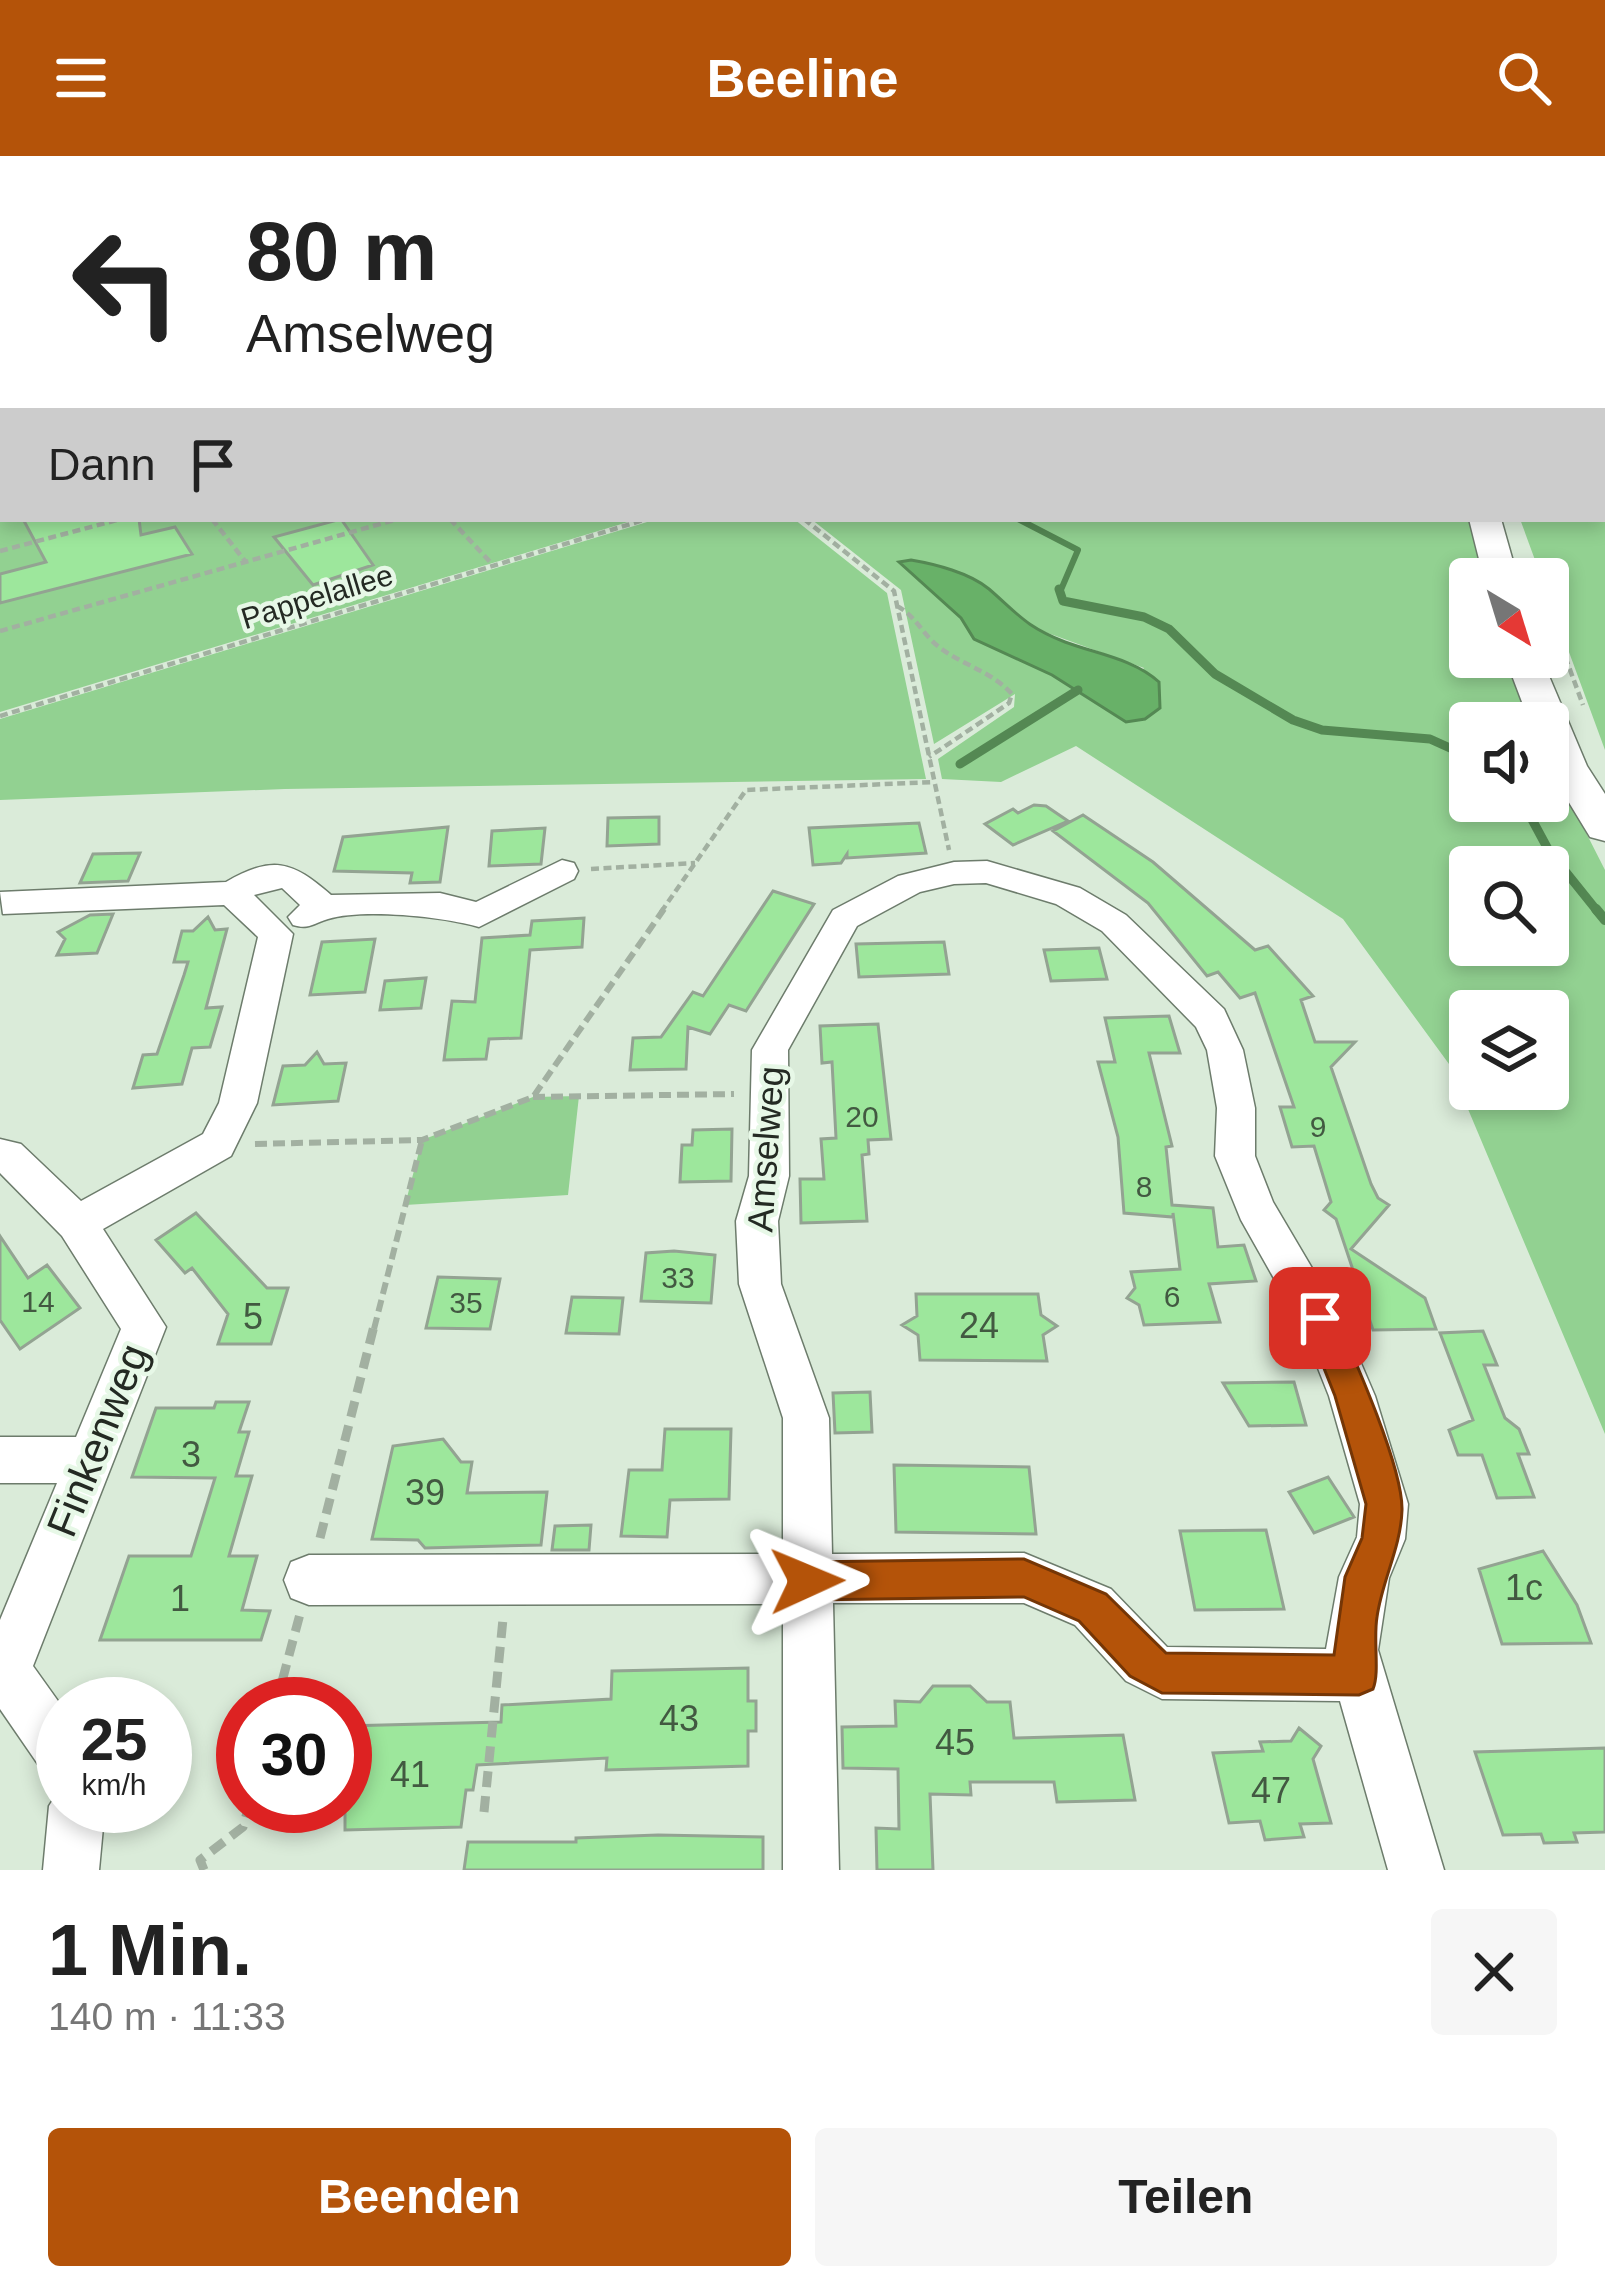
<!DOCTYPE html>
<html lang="de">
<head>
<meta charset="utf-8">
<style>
  :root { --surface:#fff; --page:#f6f6f6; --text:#222; --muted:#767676; --accent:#b45309 }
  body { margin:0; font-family:Arial,sans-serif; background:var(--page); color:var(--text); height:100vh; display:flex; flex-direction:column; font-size:45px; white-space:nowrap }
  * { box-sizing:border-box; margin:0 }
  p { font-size:39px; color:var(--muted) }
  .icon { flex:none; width:66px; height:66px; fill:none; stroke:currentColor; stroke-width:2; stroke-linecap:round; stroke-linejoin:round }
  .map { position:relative; height:1714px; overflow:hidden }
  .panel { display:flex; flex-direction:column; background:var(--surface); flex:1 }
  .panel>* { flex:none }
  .hud { position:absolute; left:0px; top:0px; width:1605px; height:366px; box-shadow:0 6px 18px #0003; background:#fff; color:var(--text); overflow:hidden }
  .needle { width:78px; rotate:142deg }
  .tools { position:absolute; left:1449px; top:402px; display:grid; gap:24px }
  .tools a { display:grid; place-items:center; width:120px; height:120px; border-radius:12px; background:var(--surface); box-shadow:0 6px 18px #0003; font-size:60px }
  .speed { position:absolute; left:36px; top:1521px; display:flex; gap:24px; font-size:60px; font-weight:700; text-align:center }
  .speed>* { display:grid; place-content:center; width:156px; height:156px; border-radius:50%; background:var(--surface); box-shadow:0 6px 18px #0003; line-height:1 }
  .speed small { font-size:30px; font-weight:400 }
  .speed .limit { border:18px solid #d22; background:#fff; color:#111 }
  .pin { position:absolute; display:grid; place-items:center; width:102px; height:102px; color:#fff; margin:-51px; border-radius:24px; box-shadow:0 6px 18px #0006 }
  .me { position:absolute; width:132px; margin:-66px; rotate:89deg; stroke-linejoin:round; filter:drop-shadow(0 0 9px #0008) }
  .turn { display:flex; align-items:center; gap:42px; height:252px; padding:0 48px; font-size:54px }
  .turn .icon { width:156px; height:156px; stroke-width:2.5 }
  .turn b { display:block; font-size:84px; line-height:102px }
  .then { display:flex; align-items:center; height:114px; padding:0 48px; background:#0003; gap:24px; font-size:45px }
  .round { display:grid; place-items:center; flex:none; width:126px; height:126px; border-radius:12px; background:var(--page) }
  .summary { display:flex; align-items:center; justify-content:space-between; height:204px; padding:0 48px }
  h1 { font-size:72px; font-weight:600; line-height:90px }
  .cta { display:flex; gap:24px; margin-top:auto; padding:24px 48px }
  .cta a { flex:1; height:138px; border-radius:12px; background:var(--accent); color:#fff; font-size:48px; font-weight:600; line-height:138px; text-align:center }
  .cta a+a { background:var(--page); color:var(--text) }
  header { display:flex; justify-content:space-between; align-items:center; height:156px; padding:0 48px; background:var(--accent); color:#fff; font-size:54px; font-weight:600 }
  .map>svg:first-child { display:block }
  .green { fill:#92d191; fill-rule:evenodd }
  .water { fill:#68b168; stroke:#548853; stroke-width:3 }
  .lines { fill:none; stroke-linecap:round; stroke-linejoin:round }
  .stream-far3 { stroke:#548853; stroke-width:4.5 }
  .stream-far2 { stroke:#548853; stroke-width:6 }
  .stream-far1 { stroke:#548853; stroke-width:9 }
  .stream { stroke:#548853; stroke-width:10 }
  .building { fill:#9de79c; stroke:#93a392; stroke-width:3 }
  .minor-casing { stroke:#6d7c6c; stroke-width:3 }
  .major-casing { stroke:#6d7c6c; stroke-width:3 }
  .path-far3 { stroke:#a2b0a1; stroke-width:3; stroke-dasharray:6 3; stroke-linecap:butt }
  .path-far2 { stroke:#a2b0a1; stroke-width:4.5; stroke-dasharray:8 4.5; stroke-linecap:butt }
  .path-far1 { stroke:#a2b0a1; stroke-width:6; stroke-dasharray:12 6; stroke-linecap:butt }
  .path { stroke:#a2b0a1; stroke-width:9; stroke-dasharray:16 9; stroke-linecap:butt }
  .minor { fill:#fff; fill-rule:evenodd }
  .major { fill:#fff; fill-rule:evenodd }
  .route { fill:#b45309; stroke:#753606; stroke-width:3 }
  .labels { text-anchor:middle; stroke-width:9; stroke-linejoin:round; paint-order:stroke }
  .far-street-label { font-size:30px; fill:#242a23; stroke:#e7f8e7 }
  .number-label { font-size:30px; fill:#425941 }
  .street-label { font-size:36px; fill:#242a23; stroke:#e7f8e7 }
  .near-number-label { font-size:36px; fill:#425941 }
  .near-street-label { font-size:42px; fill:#242a23; stroke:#e7f8e7 }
</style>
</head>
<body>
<header><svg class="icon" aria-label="menu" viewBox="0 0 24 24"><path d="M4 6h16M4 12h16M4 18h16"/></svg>Beeline<svg class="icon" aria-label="search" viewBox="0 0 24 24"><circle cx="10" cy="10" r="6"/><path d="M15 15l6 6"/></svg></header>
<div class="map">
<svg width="1605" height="1714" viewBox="0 0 1605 1714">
  <rect width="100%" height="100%" fill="#daebd9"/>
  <path class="green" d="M 0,0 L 134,3 L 3,3 L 3,363 L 638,363 L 0,556 Z
    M 150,0 L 933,0 L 945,3 L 158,3 Z
    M 1602,135 L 1605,135 L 1605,594 L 1548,439 L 1548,423 L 1542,423 L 1520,363 L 1602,363 Z
    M 657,363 L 794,363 L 887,437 L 926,623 L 285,633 L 0,644 L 0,563 Z
    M 811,363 L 1473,363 L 1489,423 L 1470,423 L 1470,501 L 1510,501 L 1535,567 L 1470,567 L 1470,645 L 1548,645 L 1548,602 L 1605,714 L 1605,1278 L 1449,908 L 1343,763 L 1076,590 L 1001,626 L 942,623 L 938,603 L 1014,551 L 1015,538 L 934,588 L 901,434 ZM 911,404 L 938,409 L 988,431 L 1010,457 L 1034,472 L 1144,512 L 1108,555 L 1052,519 L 974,483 L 961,462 L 901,407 ZM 1470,711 L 1548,711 L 1548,789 L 1470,789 ZM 1470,855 L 1548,855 L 1548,933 L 1470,933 Z
    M 579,940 L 568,1039 L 405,1049 L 422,984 L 533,941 Z"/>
  <path class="water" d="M 911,404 C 935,408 970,417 989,433 C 1019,459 1025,470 1065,486 C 1097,498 1134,503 1159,526 L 1160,552 L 1145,563 L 1126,566 L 1052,519 L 974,483 L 961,462 L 899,406 Z"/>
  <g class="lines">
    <path class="stream-far3" d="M 1123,0 L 1130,3"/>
    <path class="stream-far2" d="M 1018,363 L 1078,394 L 1060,436"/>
    <path class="stream-far1" d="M 1059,433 L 1063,445 L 1144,461 L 1169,473 L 1215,518 L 1293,564 L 1322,574 L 1430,583 L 1470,601
      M 1453,593 L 1470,577
      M 960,608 L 1078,534
      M 1522,645 L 1549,695 L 1598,756"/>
    <path class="stream" d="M 1596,753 L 1605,764"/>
  </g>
  <path class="building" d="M 23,363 L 139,363 L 141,379 L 175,371 L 192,398 L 0,447 L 0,418 L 46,406 Z
    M 341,363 L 373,409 L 313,429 L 274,381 Z
    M 1034,649 L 1046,650 L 1068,665 L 1013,689 L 985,668 L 1013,653 L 1018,657 Z
    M 1083,659 L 1153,706 L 1255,794 L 1268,790 L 1313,840 L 1301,844 L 1315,886 L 1355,886 L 1331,911 L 1371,1028 L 1378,1042 L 1389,1049 L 1351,1093 L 1425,1142 L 1436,1173 L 1373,1174 L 1336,1063 L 1324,1054 L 1331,1046 L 1314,990 L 1292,991 L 1280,951 L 1294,951 L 1255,837 L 1240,842 L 1218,816 L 1207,820 L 1148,747 L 1053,675 Z
    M 659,661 L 659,688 L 607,690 L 608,662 Z
    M 919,667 L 926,697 L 847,702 L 847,698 L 841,707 L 813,709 L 809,672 Z
    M 448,671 L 440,726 L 410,727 L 412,717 L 334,715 L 343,681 Z
    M 545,672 L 541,708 L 489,710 L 492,675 Z
    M 140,697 L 128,725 L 80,727 L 93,698 Z
    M 773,735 L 814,748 L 746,855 L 729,849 L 710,878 L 688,871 L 686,913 L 630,914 L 633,882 L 661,881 L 693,836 L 703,840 Z
    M 113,758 L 97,797 L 57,799 L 65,783 L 58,776 L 90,759 Z
    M 208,761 L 215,774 L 227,773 L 206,852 L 222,851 L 210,891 L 192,892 L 182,928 L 133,932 L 143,899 L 157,898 L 184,819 L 188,806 L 174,806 L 182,775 L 193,775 Z
    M 584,762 L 582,791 L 530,794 L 521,882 L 489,883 L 486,903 L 444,904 L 452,845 L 475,846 L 482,782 L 530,779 L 532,765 Z
    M 375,783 L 365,836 L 310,839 L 322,786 Z
    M 944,786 L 949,818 L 859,821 L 856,788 Z
    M 1099,792 L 1107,823 L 1051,825 L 1044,794 Z
    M 426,822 L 421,852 L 380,854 L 385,825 Z
    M 1169,860 L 1180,897 L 1149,897 L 1172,990 L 1166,991 L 1172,1049 L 1213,1052 L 1218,1091 L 1244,1089 L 1256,1125 L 1209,1128 L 1220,1166 L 1144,1169 L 1139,1149 L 1127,1142 L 1135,1132 L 1131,1116 L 1180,1113 L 1173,1057 L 1173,1061 L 1124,1057 L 1118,981 L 1098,906 L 1115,906 L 1105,862 Z
    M 878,868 L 891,983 L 868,984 L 869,998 L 862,999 L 867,1065 L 801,1067 L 800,1023 L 824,1023 L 821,983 L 836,982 L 832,906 L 822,907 L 820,870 Z
    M 317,896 L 324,908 L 346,907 L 338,945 L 273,949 L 283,910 L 305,909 Z
    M 732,973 L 731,1025 L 680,1026 L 682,989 L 692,989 L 693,974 Z
    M 196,1057 L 267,1132 L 288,1132 L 271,1188 L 218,1188 L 228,1158 L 192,1112 L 185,1117 L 156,1084 Z
    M 0,1080 L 28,1122 L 47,1109 L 80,1152 L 20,1193 L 0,1164 Z
    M 674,1095 L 715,1099 L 711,1147 L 641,1145 L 646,1097 Z
    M 438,1121 L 500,1123 L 490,1173 L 426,1172 Z
    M 916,1138 L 1038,1138 L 1041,1159 L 1057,1170 L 1043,1179 L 1047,1205 L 920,1204 L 918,1179 L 902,1169 L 917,1160 Z
    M 572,1141 L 623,1142 L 619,1178 L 566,1177 Z
    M 1483,1175 L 1497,1209 L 1484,1209 L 1505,1262 L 1519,1273 L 1529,1298 L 1518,1298 L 1534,1341 L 1497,1342 L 1482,1299 L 1458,1299 L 1449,1274 L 1473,1264 L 1440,1177 Z
    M 1294,1226 L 1306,1269 L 1249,1270 L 1223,1227 Z
    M 870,1236 L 872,1276 L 835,1277 L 833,1237 Z
    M 216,1246 L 249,1246 L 239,1276 L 249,1276 L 236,1320 L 252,1320 L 229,1400 L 257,1400 L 242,1454 L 270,1455 L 261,1484 L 100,1484 L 129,1400 L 191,1400 L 215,1322 L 132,1321 L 156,1252 L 214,1252 Z
    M 665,1273 L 731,1273 L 729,1343 L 670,1344 L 667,1381 L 621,1380 L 629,1314 L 662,1314 Z
    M 443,1283 L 461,1306 L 472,1306 L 467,1337 L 547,1336 L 541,1389 L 425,1392 L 418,1384 L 372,1383 L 393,1290 Z
    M 894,1309 L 1029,1311 L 1036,1378 L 896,1376 Z
    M 1328,1321 L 1354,1361 L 1314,1377 L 1289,1336 Z
    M 591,1369 L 589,1394 L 552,1394 L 555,1370 Z
    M 1266,1374 L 1284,1453 L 1195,1454 L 1180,1375 Z
    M 1543,1395 L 1577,1449 L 1591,1487 L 1502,1488 L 1479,1413 Z
    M 748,1512 L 748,1545 L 756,1545 L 756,1575 L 748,1575 L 748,1610 L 606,1614 L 607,1602 L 477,1609 L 473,1634 L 466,1634 L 461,1671 L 345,1674 L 345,1570 L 501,1566 L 502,1549 L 611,1543 L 612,1515 Z
    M 933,1530 L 970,1530 L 987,1546 L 1010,1546 L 1014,1582 L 1123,1579 L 1135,1644 L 1057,1646 L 1054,1626 L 970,1626 L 971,1639 L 930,1638 L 933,1714 L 877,1714 L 876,1672 L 899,1673 L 898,1613 L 843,1612 L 842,1571 L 896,1570 L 895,1545 L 920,1546 Z
    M 1299,1572 L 1321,1590 L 1313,1603 L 1331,1667 L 1300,1668 L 1304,1681 L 1265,1684 L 1260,1665 L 1229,1667 L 1213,1597 L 1263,1595 L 1260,1586 L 1291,1585 Z
    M 1605,1592 L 1605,1676 L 1574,1677 L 1577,1686 L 1544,1687 L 1541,1678 L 1503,1679 L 1475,1596 Z
    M 658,1679 L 763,1681 L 763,1714 L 464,1714 L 468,1686 L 576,1686 L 576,1682 Z"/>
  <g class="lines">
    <g class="minor-casing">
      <path id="minor" d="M 562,704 L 574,707 L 578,715 L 574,723 L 479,771 C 444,761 364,752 328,763 C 314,767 309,774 293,769 L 288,761 L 300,749 L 282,732 L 254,739 L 293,778 L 257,947 L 231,1000 L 103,1073 L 166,1171 L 33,1510 L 63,1552 L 63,1625 L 44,1617 L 0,1553 L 0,1464 L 57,1327 L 0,1327 L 0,1281 L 76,1281 L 121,1173 L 62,1080 L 0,1017 L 0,983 L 21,988 L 81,1045 L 203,978 L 219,947 L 258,781 L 224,749 L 3,758 L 0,736 L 226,726 C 273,699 292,705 331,739 L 440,737 L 476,746 Z
        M 987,705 L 1080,732 L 1126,759 L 1224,853 L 1243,894 L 1255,952 L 1255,1000 L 1273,1046 L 1342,1163 L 1375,1240 L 1408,1348 L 1405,1383 L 1389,1422 L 1378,1494 L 1444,1714 L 1388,1714 L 1340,1545 L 1162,1543 L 1126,1525 L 1075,1469 L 1024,1447 L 833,1447 L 839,1714 L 783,1714 L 783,1448 L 309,1449 L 291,1442 L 284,1424 L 291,1406 L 309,1399 L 783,1398 L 783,1262 L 739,1128 L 736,1065 L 749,1020 L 752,894 L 833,754 L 898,720 L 954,706 ZM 986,727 L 1056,748 L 1102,775 L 1196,871 L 1207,894 L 1217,952 L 1215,1000 L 1241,1064 L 1302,1172 L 1329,1240 L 1360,1348 L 1357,1381 L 1339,1421 L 1326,1493 L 1167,1491 L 1111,1433 L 1024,1397 L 832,1398 L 829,1262 L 781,1128 L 778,1065 L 789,1020 L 788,894 L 857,770 L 920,736 L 954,728 Z
        M 63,1628 L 63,1650 L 105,1650 L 99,1714 L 43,1714 L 49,1650 Z"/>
    </g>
    <g class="major-casing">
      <path id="major" d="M 1380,0 L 1400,0 L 1400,3 L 1380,3 Z
        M 1469,363 L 1501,363 L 1518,423 L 1484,423 Z
        M 1505,501 L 1541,501 L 1587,610 L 1605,638 L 1605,685 L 1590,681 L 1548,612 L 1548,567 L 1530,567 Z"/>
    </g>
    <path class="path-far3" d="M 137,0 L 145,3
      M 248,0 L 257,3
      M 391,0 L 400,3
      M 537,0 L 547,3
      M 687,0 L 697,3
      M 835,0 L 846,3
      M 1016,0 L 1027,3
      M 760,3 L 769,0"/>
    <path class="path-far2" d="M 212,363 L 245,405
      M 450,363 L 493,409
      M 804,363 L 894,435 L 949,694
      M 0,395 L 121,363
      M 897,450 C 916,460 922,478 939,491 C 962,509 991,515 1012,538 L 1009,547 L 929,601
      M 1548,454 L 1583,549
      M 0,475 L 398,363
      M 0,560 L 647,363
      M 591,713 L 695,707
      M 661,756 L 746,634 L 934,626"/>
    <path class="path-far1" d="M 533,941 L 734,938
      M 255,988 L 422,984 L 533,941 L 664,753
      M 374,1173 L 422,984"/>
    <path class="path" d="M 320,1382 L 374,1170
      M 276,1548 L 300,1458
      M 484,1656 L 503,1463
      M 204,1714 L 200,1704 L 243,1671 L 249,1650"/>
    <use href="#minor" class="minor"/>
    <use href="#major" class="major"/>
  </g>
  <path class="route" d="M 1320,1148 L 1332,1152 C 1351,1195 1403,1310 1402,1354 C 1401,1391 1382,1425 1377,1461 C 1373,1485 1380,1516 1373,1533 L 1359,1539 L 1162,1537 L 1130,1520 L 1079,1465 L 1024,1441 L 807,1444 L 794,1438 L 788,1425 L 794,1411 L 807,1406 L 1024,1403 L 1106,1438 L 1166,1497 L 1334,1499 L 1345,1421 L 1362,1382 L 1366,1348 L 1335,1240 L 1304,1162 L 1308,1152 Z"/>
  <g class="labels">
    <g class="far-street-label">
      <text transform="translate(317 441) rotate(-17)" y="10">Pappelallee</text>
    </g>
    <g class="number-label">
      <text x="862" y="971">20</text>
      <text x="1318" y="981">9</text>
      <text x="1144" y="1041">8</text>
      <text x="678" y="1132">33</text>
      <text x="1172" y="1151">6</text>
      <text x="38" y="1156">14</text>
      <text x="466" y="1157">35</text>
    </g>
    <g class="street-label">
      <text transform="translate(765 993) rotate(-86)" y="13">Amselweg</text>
    </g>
    <g class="near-number-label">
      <text x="253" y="1173">5</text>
      <text x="979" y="1182">24</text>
      <text x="191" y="1311">3</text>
      <text x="425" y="1349">39</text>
      <text x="1524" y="1444">1c</text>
      <text x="180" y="1455">1</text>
      <text x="679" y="1575">43</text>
      <text x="955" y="1599">45</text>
      <text x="410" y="1631">41</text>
      <text x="1271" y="1647">47</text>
    </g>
    <g class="near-street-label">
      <text transform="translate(97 1284) rotate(-68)" y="15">Finkenweg</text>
    </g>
  </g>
</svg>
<div class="tools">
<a><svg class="needle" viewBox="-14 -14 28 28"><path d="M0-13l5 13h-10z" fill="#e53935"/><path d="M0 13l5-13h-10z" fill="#767676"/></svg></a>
<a><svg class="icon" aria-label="sound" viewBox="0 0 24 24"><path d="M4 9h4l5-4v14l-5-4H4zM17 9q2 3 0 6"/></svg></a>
<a><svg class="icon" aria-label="search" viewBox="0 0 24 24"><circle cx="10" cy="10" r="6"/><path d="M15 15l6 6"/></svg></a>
<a><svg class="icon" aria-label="layers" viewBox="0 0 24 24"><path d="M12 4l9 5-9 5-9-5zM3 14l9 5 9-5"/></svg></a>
</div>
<div class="speed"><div>25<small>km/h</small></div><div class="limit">30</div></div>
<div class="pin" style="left:1320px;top:1162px;background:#d93025"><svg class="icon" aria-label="arrive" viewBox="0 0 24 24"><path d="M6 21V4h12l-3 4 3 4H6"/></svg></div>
<svg class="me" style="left:807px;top:1425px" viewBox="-20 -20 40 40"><path d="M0-17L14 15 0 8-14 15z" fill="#b45309" stroke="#fff" stroke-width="4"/></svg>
<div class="hud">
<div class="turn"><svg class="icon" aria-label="left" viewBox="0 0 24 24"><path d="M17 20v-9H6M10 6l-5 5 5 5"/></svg><div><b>80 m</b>Amselweg</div></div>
<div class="then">Dann<svg class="icon" aria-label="arrive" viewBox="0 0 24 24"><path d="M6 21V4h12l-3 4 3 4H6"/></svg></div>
</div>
</div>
<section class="panel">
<div class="summary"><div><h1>1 Min.</h1><p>140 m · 11:33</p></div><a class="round"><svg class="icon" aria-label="close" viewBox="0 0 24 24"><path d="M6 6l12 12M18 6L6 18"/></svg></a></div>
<div class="cta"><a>Beenden</a><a>Teilen</a></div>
</section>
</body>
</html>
